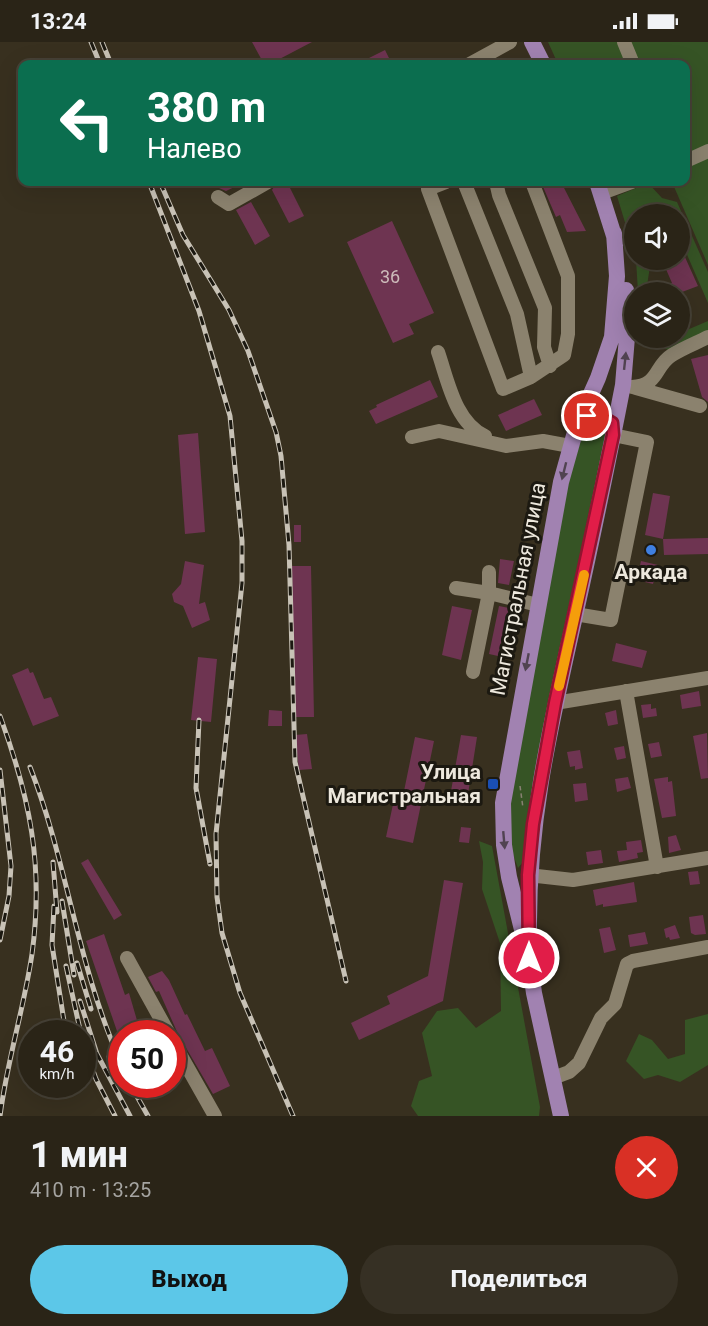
<!DOCTYPE html>
<html lang="ru">
<head>
<meta charset="utf-8">
<style>
  :root { --surface:#2a2417; --page:#363024; --text:#f1f3f6; --muted:#a5a4a1; --line:#464136; --accent:#5cc7e8 }
  body { margin:0; font-family:Roboto,sans-serif; background:var(--page); color:var(--text); height:100vh; display:flex; flex-direction:column; font-size:22px; white-space:nowrap }
  * { box-sizing:border-box; margin:0 }
  p { font-size:20px; color:var(--muted) }
  .icon { flex:none; width:33px; height:33px; fill:none; stroke:currentColor; stroke-width:2; stroke-linecap:round; stroke-linejoin:round }
  .map { position:relative; height:1074px; overflow:hidden }
  .details { display:flex; flex-direction:column; background:var(--surface); flex:1 }
  .details>* { flex:none }
  .banner { position:absolute; left:18px; top:18px; width:672px; height:126px; border-radius:12px; box-shadow:0 6px 24px #0002,0 0 0 2px var(--line); background:#0b6e4f; color:#fff; overflow:hidden }
  .fabs { position:absolute; left:624px; top:162px; display:grid; gap:12px }
  .fabs a { display:grid; place-items:center; width:66px; height:66px; border-radius:50%; background:var(--surface); box-shadow:0 6px 24px #0002,0 0 0 2px var(--line); font-size:30px }
  .speed { position:absolute; left:18px; top:978px; display:flex; gap:12px; font-size:30px; font-weight:700; text-align:center }
  .speed>* { display:grid; place-content:center; width:78px; height:78px; border-radius:50%; background:var(--surface); box-shadow:0 6px 24px #0002,0 0 0 2px var(--line); line-height:1 }
  .speed small { font-size:15px; font-weight:400 }
  .speed .limit { border:9px solid #d22; background:#fff; color:#111 }
  .pin { position:absolute; display:grid; place-items:center; width:51px; height:51px; color:#fff; margin:-26px; border:3px solid #fff; border-radius:50%; box-shadow:0 2px 6px #0007 }
  .me { position:absolute; width:66px; margin:-33px; rotate:0deg; stroke-linejoin:round; filter:drop-shadow(0 0 4px #0008) }
  .turn { display:flex; align-items:center; gap:21px; height:126px; padding:0 30px; font-size:27px }
  .turn .icon { width:78px; height:78px; stroke-width:2.5 }
  .turn b { display:block; font-size:42px; line-height:51px }
  .round { display:grid; place-items:center; flex:none; width:63px; height:63px; border-radius:32px; background:var(--page) }
  .head { display:flex; align-items:center; justify-content:space-between; height:102px; padding:0 30px }
  h1 { font-size:36px; font-weight:800; line-height:45px }
  .cta { display:flex; gap:12px; margin-top:auto; padding:12px 30px }
  .cta a { flex:1; height:69px; border-radius:36px; background:var(--accent); color:#111; font-size:24px; font-weight:800; line-height:69px; text-align:center }
  .cta a+a { background:var(--page); color:var(--text) }
  .status { display:flex; justify-content:space-between; align-items:center; height:42px; padding:0 30px; background:var(--surface); direction:ltr }
  .status svg { height:16px; fill:currentColor }
  .map>svg:first-child { display:block }
  .green { fill:#365425 }
  .building { fill:#6e3451 }
  .lines { fill:none; stroke-linecap:round; stroke-linejoin:round }
  .path { stroke:#888173; stroke-width:1.5; stroke-dasharray:4.5 3; stroke-linecap:butt }
  .minor { stroke:#8b826e; stroke-width:14 }
  .major { stroke:#a182b1; stroke-width:16 }
  .rail-casing { stroke:#c8c2b6; stroke-width:5 }
  .rail { stroke:#1c1911; stroke-width:3; stroke-dasharray:9; stroke-linecap:butt }
  .oneway { fill:#514351 }
  .route-casing { stroke:#92132f; stroke-width:15 }
  .route { stroke:#e11d48; stroke-width:10 }
  .slow { stroke:#f59e0b; stroke-width:10 }
  .shop-dot { fill:#3f7fe0; stroke:#1c1911; stroke-width:2 }
  .transit-dot { fill:#1a4fb4; stroke:#1c1911; stroke-width:2 }
  .labels { text-anchor:middle; stroke-width:6; stroke-linejoin:round; paint-order:stroke }
  .number-label { font-size:18px; fill:#cdbbba }
  .poi-label { font-size:21px; font-weight:bold; fill:#ede8dd; stroke:#1c1911 }
  .street-label { font-size:21px; fill:#ede8dd; stroke:#1c1911 }
</style>
</head>
<body>
<div class="status"><b>13:24</b><svg viewBox="0 0 49 12"><path d="M0 12V9h3v3zM5 12V6h3v6zM10 12V3h3v9zM15 12V0h3v12zM26 1h20v11H26zM47 4h2v5h-2z"/></svg></div>
<div class="map">
<svg width="708" height="1074" viewBox="0 0 708 1074">
  <rect width="100%" height="100%" fill="#38301f"/>
  <path class="green" d="M 548,0 L 708,0 L 708,223 L 672,140 L 686,140 L 686,22 L 558,22 Z
    M 648,141 L 662,156 L 677,160 L 708,230 L 708,261 L 685,208 L 680,208 L 680,172 L 634,172 L 634,210 L 617,154 Z
    M 636,218 L 651,218 L 646,250 L 638,250 Z
    M 708,279 L 708,293 L 675,309 L 656,305 L 658,300 L 669,296 L 680,296 L 680,291 Z
    M 591,382 L 603,384 L 606,388 L 523,820 L 518,826 L 511,807 L 510,750 L 561,461 L 585,385 Z
    M 479,799 L 492,804 L 540,1065 L 539,1074 L 418,1074 L 411,1064 L 419,1039 L 432,1034 L 422,991 L 437,969 L 458,966 L 476,986 L 501,969 L 500,901 L 482,847 L 483,820 Z
    M 708,972 L 708,1023 L 680,1040 L 658,1033 L 644,1037 L 626,1019 L 639,992 L 652,998 L 668,1017 L 685,1012 L 685,978 Z"/>
  <path class="building" d="M 252,0 L 312,0 L 270,22 L 264,22 Z
    M 385,8 L 392,22 L 370,22 L 367,17 Z
    M 216,140 L 245,140 L 226,149 L 219,146 Z
    M 277,140 L 287,140 L 304,174 L 289,181 L 272,148 Z
    M 541,140 L 561,140 L 586,189 L 567,190 L 560,173 L 556,175 Z
    M 251,160 L 270,194 L 255,203 L 236,168 Z
    M 392,179 L 434,271 L 409,282 L 414,292 L 393,301 L 347,200 Z
    M 680,204 L 698,244 L 682,250 L 650,250 L 672,241 L 662,218 L 680,218 Z
    M 708,313 L 708,360 L 702,355 L 691,317 Z
    M 430,338 L 438,355 L 376,382 L 369,369 L 377,365 L 376,363 Z
    M 534,357 L 542,373 L 506,389 L 498,373 Z
    M 198,391 L 205,490 L 185,492 L 178,393 Z
    M 653,451 L 670,454 L 663,497 L 645,493 Z
    M 294,483 L 301,483 L 301,500 L 294,500 Z
    M 708,496 L 708,512 L 664,513 L 663,497 Z
    M 500,517 L 514,519 L 509,543 L 498,541 Z
    M 185,519 L 204,523 L 199,562 L 205,560 L 210,578 L 192,586 L 183,564 L 174,560 L 172,552 L 181,542 Z
    M 641,519 L 658,523 L 653,542 L 637,538 Z
    M 292,524 L 311,524 L 314,675 L 294,675 Z
    M 452,564 L 472,568 L 461,618 L 442,613 Z
    M 499,564 L 509,566 L 498,614 L 489,612 Z
    M 616,601 L 647,609 L 642,626 L 612,619 Z
    M 198,615 L 217,617 L 211,680 L 191,678 Z
    M 28,626 L 30,631 L 33,630 L 44,657 L 51,655 L 59,674 L 33,684 L 12,633 Z
    M 699,649 L 701,664 L 682,667 L 680,653 Z
    M 651,662 L 651,667 L 656,666 L 657,674 L 643,676 L 641,663 Z
    M 269,668 L 282,669 L 282,684 L 268,684 Z
    M 616,668 L 618,682 L 608,684 L 605,671 Z
    M 707,691 L 708,736 L 701,737 L 693,694 Z
    M 307,692 L 312,727 L 299,728 L 295,693 Z
    M 461,693 L 477,695 L 468,752 L 451,749 Z
    M 415,695 L 434,699 L 413,801 L 386,795 L 395,753 L 403,754 Z
    M 659,700 L 662,714 L 651,716 L 648,702 Z
    M 624,704 L 626,716 L 617,718 L 614,706 Z
    M 580,708 L 583,726 L 575,728 L 575,724 L 570,725 L 567,710 Z
    M 628,735 L 631,746 L 617,750 L 615,737 Z
    M 668,735 L 668,740 L 672,739 L 676,774 L 662,776 L 654,737 Z
    M 586,741 L 588,758 L 575,760 L 573,742 Z
    M 461,785 L 471,786 L 469,801 L 459,800 Z
    M 676,793 L 681,808 L 669,811 L 668,795 Z
    M 641,798 L 643,810 L 637,811 L 638,816 L 619,820 L 617,809 L 627,808 L 626,800 Z
    M 601,808 L 603,821 L 588,823 L 586,810 Z
    M 88,817 L 122,873 L 114,878 L 81,821 Z
    M 698,829 L 700,842 L 690,843 L 688,830 Z
    M 444,838 L 463,841 L 443,959 L 359,998 L 351,981 L 390,962 L 387,954 L 428,934 Z
    M 634,840 L 637,860 L 603,865 L 603,862 L 596,864 L 593,848 Z
    M 703,873 L 706,892 L 695,893 L 691,891 L 689,875 Z
    M 675,883 L 680,896 L 670,898 L 669,895 L 666,896 L 664,887 Z
    M 610,885 L 616,908 L 604,911 L 599,887 Z
    M 645,890 L 648,902 L 630,905 L 628,893 Z
    M 104,892 L 125,953 L 129,951 L 141,992 L 118,992 L 86,899 Z
    M 162,929 L 169,938 L 185,973 L 187,972 L 205,1009 L 212,1006 L 230,1044 L 213,1052 L 178,992 L 159,949 L 156,950 L 148,935 Z"/>
  <g class="lines">
    <path class="path" d="M 520,744 L 523,766"/>
    <path class="minor" d="M 624,0 L 633,22
      M 470,22 L 510,0
      M 686,119 L 708,109
      M 446,140 L 428,147 L 503,347 L 531,335 L 564,313 L 568,292 L 568,234 L 532,140
      M 464,140 L 517,272 L 531,335
      M 496,140 L 499,153 L 545,266 L 544,305 L 550,324
      M 602,151 L 632,140
      M 218,155 L 229,162 L 268,140
      M 680,273 L 681,272
      M 438,310 C 448,339 455,380 485,394
      M 632,345 C 660,343 654,324 672,313 C 683,306 696,301 708,295
      M 636,346 L 700,364
      M 412,395 L 439,389 L 506,404 L 543,399 L 570,404
      M 456,546 L 489,551 L 489,530
      M 575,572 L 611,578 L 647,400 L 613,393
      M 473,630 L 489,551 L 538,563
      M 626,649 L 657,825
      M 555,661 L 708,636
      M 528,833 L 573,838 L 708,816
      M 127,916 L 169,992
      M 172,998 L 215,1074
      M 553,1036 L 569,1030 L 579,1021 L 601,976 L 615,962 L 627,922 L 633,919 L 708,905"/>
    <path class="major" d="M 532,0 L 543,22
      M 597,140 L 616,200
      M 577,383 L 587,374 L 601,374 L 612,381 L 613,393
      M 529,888 C 528,776 551,682 575,574 C 592,498 608,420 623,343 L 627,295 L 626,248
      M 561,1074 L 534,951 L 529,916 L 509,835 L 504,803 L 503,761 L 561,440 L 577,383 L 598,336 L 612,295 L 617,234 L 614,191"/>
    <g class="rail-casing">
      <path id="rail" d="M 91,0 L 100,22
        M 102,0 L 111,22
        M 149,140 L 199,269 L 230,374 L 242,499 L 242,541 L 216,792 L 217,855 L 222,891 L 240,951 L 293,1074
        M 160,140 L 183,193 L 229,268 L 248,309 L 276,390 L 281,414 L 289,503 L 295,720 L 346,939
        M 0,674 C 30,756 44,824 32,912 C 24,966 7,1019 0,1074
        M 199,678 L 196,746 L 210,822
        M 30,725 C 68,822 78,928 122,1023
        M 0,728 L 11,824 L 9,854 L 0,898
        M 53,820 L 57,870
        M 62,859 L 74,933
        M 54,864 L 52,903 L 66,992
        M 77,921 L 91,967
        M 66,924 L 81,992
        M 80,959 L 97,1012 L 130,1074
        M 82,997 L 96,1037 L 115,1074
        M 109,1015 L 122,1042
        M 130,1042 L 148,1074"/>
    </g>
    <use href="#rail" class="rail"/>
  </g>
  <defs><path id="oneway-solid" d="M-6-.8H1V-3.2L6.5 0L1 3.2V.8H-6Z" transform="scale(1.5)"/></defs>
  <g class="oneway">
    <use href="#oneway-solid" transform="translate(625 319) rotate(-84)"/>
    <use href="#oneway-solid" transform="translate(564 429) rotate(104)"/>
    <use href="#oneway-solid" transform="translate(527 620) rotate(101)"/>
    <use href="#oneway-solid" transform="translate(504 798) rotate(85)"/>
  </g>
  <g class="lines">
    <g class="route-casing">
      <path id="route" d="M 529,916 L 528,833 L 533,782 L 555,661 L 613,393 L 612,381 L 600,374 L 587,374"/>
    </g>
    <use href="#route" class="route"/>
    <path class="slow" d="M 559,644 L 584,533"/>
  </g>
  <circle class="shop-dot" cx="651" cy="508" r="6"/>
  <rect class="transit-dot" x="487" y="736" width="12" height="12" rx="3"/>
  <g class="labels">
    <g class="number-label">
      <text x="390" y="241">36</text>
    </g>
    <g class="poi-label">
      <text x="651" y="537">Аркада</text>
      <text x="481" y="737" text-anchor="end">Улица<tspan x="481" dy="24">Магистральная</tspan></text>
    </g>
    <g class="street-label">
      <text transform="translate(518 547) rotate(-79)" y="7">Магистральная улица</text>
    </g>
  </g>
</svg>
<div class="fabs">
<a><svg class="icon" aria-label="sound" viewBox="0 0 24 24"><path d="M4 9h4l5-4v14l-5-4H4zM17 9q2 3 0 6"/></svg></a>
<a><svg class="icon" aria-label="layers" viewBox="0 0 24 24"><path d="M12 4l9 5-9 5-9-5zM3 14l9 5 9-5"/></svg></a>
</div>
<div class="speed"><div>46<small>km/h</small></div><div class="limit">50</div></div>
<div class="pin" style="left:587px;top:374px;background:#d93025"><svg class="icon" aria-label="arrive" viewBox="0 0 24 24"><path d="M6 21V4h12l-3 4 3 4H6"/></svg></div>
<svg class="me" style="left:529px;top:916px" viewBox="-20 -20 40 40"><circle r="17" fill="#e11d48" stroke="#fff" stroke-width="3"/><path d="M0-11L8 9 0 5-8 9z" fill="#fff"/></svg>
<div class="banner">
<div class="turn"><svg class="icon" aria-label="left" viewBox="0 0 24 24"><path d="M17 20v-9H6M10 6l-5 5 5 5"/></svg><div><b>380 m</b>Налево</div></div>
</div>
</div>
<section class="details">
<div class="head"><div><h1>1 мин</h1><p>410 m · 13:25</p></div><a class="round" style="background:#d93025;color:#fff"><svg class="icon" aria-label="close" viewBox="0 0 24 24"><path d="M6 6l12 12M18 6L6 18"/></svg></a></div>
<div class="cta"><a>Выход</a><a>Поделиться</a></div>
</section>
</body>
</html>
